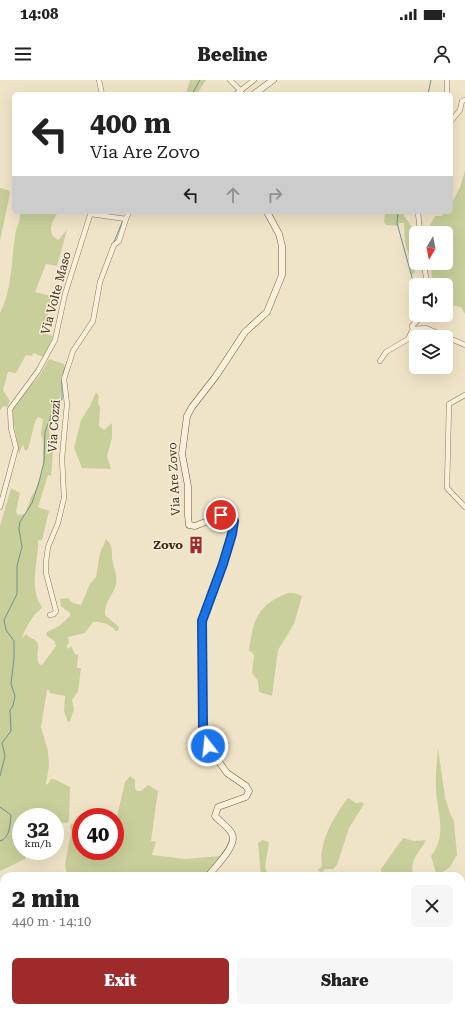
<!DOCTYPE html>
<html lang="en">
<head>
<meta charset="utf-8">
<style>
  :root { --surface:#fff; --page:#f6f6f6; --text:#222; --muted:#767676; --accent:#9e2a2b }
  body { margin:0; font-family:"Roboto Serif",serif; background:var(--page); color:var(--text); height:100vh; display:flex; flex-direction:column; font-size:15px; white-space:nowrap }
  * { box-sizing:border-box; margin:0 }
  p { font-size:13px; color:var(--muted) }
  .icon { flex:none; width:22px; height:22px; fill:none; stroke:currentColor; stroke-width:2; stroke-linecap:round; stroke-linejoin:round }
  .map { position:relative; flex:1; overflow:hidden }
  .details { position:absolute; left:0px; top:792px; width:465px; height:140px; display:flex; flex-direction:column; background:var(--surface); border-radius:12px 12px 0 0; box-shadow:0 4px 16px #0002 }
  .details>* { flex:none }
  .hud { position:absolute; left:12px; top:12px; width:441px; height:122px; border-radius:6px; box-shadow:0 4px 16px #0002; background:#fff; color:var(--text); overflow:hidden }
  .needle { width:26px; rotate:190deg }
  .buttons { position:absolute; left:409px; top:146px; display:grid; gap:8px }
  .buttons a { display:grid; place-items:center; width:44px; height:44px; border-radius:6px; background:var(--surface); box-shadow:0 4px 16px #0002; font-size:20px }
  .speed { position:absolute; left:12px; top:728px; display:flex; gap:8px; font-size:20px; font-weight:700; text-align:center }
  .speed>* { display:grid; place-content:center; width:52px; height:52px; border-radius:50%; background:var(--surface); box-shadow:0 4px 16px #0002; line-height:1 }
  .speed small { font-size:10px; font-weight:400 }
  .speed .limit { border:6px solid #d22; background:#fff; color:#111 }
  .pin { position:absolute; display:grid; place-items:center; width:34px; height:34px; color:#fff; margin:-17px; border:2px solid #fff; border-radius:50%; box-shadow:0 1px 4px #0007 }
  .me { position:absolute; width:44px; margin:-22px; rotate:344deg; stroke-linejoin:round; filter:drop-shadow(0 0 3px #0008) }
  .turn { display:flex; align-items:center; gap:14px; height:84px; padding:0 12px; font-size:18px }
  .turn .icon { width:52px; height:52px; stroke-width:2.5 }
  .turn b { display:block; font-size:28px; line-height:34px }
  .lanes { display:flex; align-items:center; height:38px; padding:0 12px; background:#0003; justify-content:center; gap:20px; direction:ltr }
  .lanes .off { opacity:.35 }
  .round { display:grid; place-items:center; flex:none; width:42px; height:42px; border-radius:6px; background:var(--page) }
  .headline { display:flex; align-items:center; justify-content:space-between; height:68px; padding:0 12px }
  h1 { font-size:24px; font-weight:800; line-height:30px }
  .cta { display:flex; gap:8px; margin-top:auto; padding:8px 12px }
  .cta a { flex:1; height:46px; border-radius:6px; background:var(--accent); color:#fff; font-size:16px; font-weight:800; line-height:46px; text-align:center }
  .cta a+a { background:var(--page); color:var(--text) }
  .status { display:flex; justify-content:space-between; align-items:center; height:28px; padding:0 20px; background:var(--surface); direction:ltr }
  .status svg { height:11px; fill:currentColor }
  header { display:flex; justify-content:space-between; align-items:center; height:52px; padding:0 12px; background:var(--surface); font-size:18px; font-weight:800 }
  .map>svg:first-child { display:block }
  .green { fill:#c9cf9b }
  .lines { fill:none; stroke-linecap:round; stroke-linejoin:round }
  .stream { stroke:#6f938a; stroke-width:1 }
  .street-casing { stroke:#8d765c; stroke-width:5.5 }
  .secondary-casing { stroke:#6f573f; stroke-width:7 }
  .street { stroke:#faf1dc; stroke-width:4.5 }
  .secondary { stroke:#faf1dc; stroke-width:6 }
  .route-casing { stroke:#114b97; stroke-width:10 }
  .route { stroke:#1a73e8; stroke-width:7 }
  .labels { text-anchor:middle; stroke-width:3; stroke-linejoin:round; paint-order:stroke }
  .street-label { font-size:12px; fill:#3d2e20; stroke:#f7eed8 }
  .poi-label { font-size:12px; font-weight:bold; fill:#3d2e20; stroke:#f7eed8; text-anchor:end }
</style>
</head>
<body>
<div class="status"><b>14:08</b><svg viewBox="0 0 49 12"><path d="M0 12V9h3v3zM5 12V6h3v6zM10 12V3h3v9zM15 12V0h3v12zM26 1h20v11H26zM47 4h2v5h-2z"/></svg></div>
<header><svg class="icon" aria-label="menu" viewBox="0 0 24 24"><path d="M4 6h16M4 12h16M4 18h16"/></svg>Beeline<svg class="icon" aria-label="person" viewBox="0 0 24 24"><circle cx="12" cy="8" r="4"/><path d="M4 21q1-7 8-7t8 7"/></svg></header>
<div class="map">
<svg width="465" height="932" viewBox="0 0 465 932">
  <rect width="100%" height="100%" fill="#f0e4c8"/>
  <path class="green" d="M 190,0 L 206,0 L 197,14 L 186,14 Z
    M 465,91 L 465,234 L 461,227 L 446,224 L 446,205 L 432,204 L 431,183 L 446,183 L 446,153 L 426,153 L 435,136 L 442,136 L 444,132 L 451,132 L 451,125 L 460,107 Z
    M 0,108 L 8,110 L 10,113 L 0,161 Z
    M 20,132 L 58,132 C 53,141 45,152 58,160 L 67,150 L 57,186 L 46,184 L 35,212 L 51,216 L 44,253 L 53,256 L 44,277 L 33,273 L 32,276 L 26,275 L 16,293 L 8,292 L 3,310 L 10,321 L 7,327 L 3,326 L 0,331 L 0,233 C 13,208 11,177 16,150 C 18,144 21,139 20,132 Z
    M 385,132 L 405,132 L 404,136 L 412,147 L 416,158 L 416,183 L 418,183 L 414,194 L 410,194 L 411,182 L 405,162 L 404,143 L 399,143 L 399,146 L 386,145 L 384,142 Z
    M 49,279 L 64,284 L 65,288 L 60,318 L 52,333 L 49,352 L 53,373 L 51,396 L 48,395 L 38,427 L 49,431 L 42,460 L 38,460 C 39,481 28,508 42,527 C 40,531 38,531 35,534 C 31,539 24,551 22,558 L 26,554 C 29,558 35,559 37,562 C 40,567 35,576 39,584 L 42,585 L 56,566 L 54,561 L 46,555 L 47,552 L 59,546 L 70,536 L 70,533 L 61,526 L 60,519 L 68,518 L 73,523 L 81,525 L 90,504 L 96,497 L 100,473 L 106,459 C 112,464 112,470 112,476 C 112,485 118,494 116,504 C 114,515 105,519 105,535 L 119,547 L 118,551 L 116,551 C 110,545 103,541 93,542 L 85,553 L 68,557 L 69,563 L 66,566 L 69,569 L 71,566 L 75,574 L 78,575 L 77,588 L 81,588 L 78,612 L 72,620 L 74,629 L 70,641 L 68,642 L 64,631 L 65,616 L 50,613 L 49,610 L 47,610 L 41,647 L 48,671 L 49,686 L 46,703 L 47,705 L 51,699 L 54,699 L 70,707 L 69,741 L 67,743 L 57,742 L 55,756 L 55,737 L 21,737 L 21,771 L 28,771 L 25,779 L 0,791 L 0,794 L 0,446 L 11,408 L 20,413 L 16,432 L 18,435 L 25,434 L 31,417 L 36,409 L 43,389 L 43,361 L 41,354 L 43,339 L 38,337 L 35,342 L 28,369 L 25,371 L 23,364 L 19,374 L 12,333 L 14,326 L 40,295 Z
    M 96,312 L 99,316 L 98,324 L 100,327 L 99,346 L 104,350 L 112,343 L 112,358 L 107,376 L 111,389 L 82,388 L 74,368 L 81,340 L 90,326 Z
    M 288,513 L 294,513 L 302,516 L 294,544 L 278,570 L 272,616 L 259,612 L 258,601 L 252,593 L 254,576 L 252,572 L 249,571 C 253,540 257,525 288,513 Z
    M 438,668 L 445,717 L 450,733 L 454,741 L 457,775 L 450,787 L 437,796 L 431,776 C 448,754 437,734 436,709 C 435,696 437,682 438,668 Z
    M 130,696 L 135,700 L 135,708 L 137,711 L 141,711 L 148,705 L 158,711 L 151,761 L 156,762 L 152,775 L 185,779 L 220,776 L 204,796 L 67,796 L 65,784 L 71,753 L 70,745 L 81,740 L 81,771 L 115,771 L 116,741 L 125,702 Z
    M 348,718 L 356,723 L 362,722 L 364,724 L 349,748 L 337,785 L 333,789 L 325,789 L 322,793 L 318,790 L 322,786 C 318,763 334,736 348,718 Z
    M 403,758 L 414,761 L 426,760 C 418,775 410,778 413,796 L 381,796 L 381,789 Z
    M 262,760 L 269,762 L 265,787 L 268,796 L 261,796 L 258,763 Z
    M 461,823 L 465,823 L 465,846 L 461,858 L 461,881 L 465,891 L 465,932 L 403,932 L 401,928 L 461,928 Z
    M 33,928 L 147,928 L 147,932 L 32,932 Z"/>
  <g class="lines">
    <path class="stream" d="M 192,14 L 200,0
      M 428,14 L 431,0
      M 398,132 L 397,143 L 416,212
      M 114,162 L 123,140
      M 63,294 L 67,282
      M 0,696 L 5,676 L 2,663 L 11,651 L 10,630 L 13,626 L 15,616 L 11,604 L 14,578 L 14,561 L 6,550 L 4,540 L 17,514 L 17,486 L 22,467 L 19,449 L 20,442 L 32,423 L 39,402 L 44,382 L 45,352 L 51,336 L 62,319 L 62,301
      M 0,727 L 11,735 C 10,744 10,759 0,761"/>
    <g class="street-casing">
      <path id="street" d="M 99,0 L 102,14
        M 230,0 L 241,11
        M 447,0 L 447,14
        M 236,14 L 254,0
        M 451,41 L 460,30 L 462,21 L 465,20
        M 418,132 L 420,153
        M 91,134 L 126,139 L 129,132
        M 424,183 L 427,205
        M 426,235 L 420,238 L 412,246 L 413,249 L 426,248 L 465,265
        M 380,281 L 386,272 L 408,259 L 413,249
        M 465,315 L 449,324 L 447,408 L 465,427
        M 0,427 L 16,368 L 11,348 L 10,329 L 38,291 L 55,260 L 65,214 L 91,132
        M 50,535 L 54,534 L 56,531 L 46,493 L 46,482 L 48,467 L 58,443 L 64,418 L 62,378 L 67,324 L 64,299 L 73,271 L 93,241 L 100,202 L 114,165 L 119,161 L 126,139"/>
    </g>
    <g class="secondary-casing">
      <path id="secondary" d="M 254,14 L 273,0
        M 208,796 C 215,787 238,765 232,754 C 229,747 220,742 215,736 L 218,727 L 246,717 L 249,711 L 246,706 L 227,693 L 222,686 L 208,666 L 203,645 L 202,541 L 232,455 L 234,441 L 232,434 L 228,433 L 195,446 L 189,445 L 188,436 L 188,406 L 182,374 L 187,336 L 192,327 L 216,296 L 245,252 L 267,232 L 282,195 L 282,166 L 279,154 L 267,132
        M 208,928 L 210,932"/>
    </g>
    <use href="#street" class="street"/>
    <use href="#secondary" class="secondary"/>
  </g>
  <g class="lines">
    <g class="route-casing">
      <path id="route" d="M 208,666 L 203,646 L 202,541 L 223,484 L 232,454 L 234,441 L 232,434 L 228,433 L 221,435"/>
    </g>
    <use href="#route" class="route"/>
  </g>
  <defs>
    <g id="building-bare" transform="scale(1.38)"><path d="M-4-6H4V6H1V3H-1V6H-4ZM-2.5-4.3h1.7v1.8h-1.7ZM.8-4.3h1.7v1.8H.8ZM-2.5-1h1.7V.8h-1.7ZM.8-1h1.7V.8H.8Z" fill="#9e2a2b" stroke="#f7eed8" stroke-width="2.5" paint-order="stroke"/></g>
  </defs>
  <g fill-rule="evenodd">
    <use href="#building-bare" x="196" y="465"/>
  </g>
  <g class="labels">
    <g class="street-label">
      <text transform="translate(56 213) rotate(-75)" y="4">Via Volte Maso</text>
      <text transform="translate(54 346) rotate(-86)" y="4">Via Cozzi</text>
      <text transform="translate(174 399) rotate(-93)" y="4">Via Are Zovo</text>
    </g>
    <g class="poi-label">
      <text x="183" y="469">Zovo</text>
    </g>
  </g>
</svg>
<div class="buttons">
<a><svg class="needle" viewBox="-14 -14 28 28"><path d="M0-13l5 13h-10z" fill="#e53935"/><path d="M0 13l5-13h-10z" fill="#767676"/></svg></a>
<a><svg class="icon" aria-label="sound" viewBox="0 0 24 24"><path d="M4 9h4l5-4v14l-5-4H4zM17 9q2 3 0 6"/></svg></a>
<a><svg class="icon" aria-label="layers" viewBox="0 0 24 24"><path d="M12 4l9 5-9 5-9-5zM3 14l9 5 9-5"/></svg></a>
</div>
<div class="speed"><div>32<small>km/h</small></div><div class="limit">40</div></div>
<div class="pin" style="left:221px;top:435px;background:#d93025"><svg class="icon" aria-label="arrive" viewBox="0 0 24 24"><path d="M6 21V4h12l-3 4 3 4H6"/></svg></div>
<svg class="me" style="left:208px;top:666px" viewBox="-20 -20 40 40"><circle r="17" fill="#1a73e8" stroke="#fff" stroke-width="3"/><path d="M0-11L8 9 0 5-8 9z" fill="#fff"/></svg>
<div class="hud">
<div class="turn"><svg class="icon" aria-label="left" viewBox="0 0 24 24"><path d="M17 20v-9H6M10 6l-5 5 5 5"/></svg><div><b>400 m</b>Via Are Zovo</div></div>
<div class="lanes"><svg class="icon" aria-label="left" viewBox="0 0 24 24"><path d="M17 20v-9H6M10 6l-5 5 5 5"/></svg><svg class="icon off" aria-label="ahead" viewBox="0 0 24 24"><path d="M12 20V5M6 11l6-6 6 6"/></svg><svg class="icon off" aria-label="right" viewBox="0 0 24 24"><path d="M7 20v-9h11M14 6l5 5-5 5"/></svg></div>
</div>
<section class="details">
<div class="headline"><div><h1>2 min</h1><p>440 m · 14:10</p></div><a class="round"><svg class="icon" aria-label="close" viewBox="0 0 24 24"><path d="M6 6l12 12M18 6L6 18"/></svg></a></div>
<div class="cta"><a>Exit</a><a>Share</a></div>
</section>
</div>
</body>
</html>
